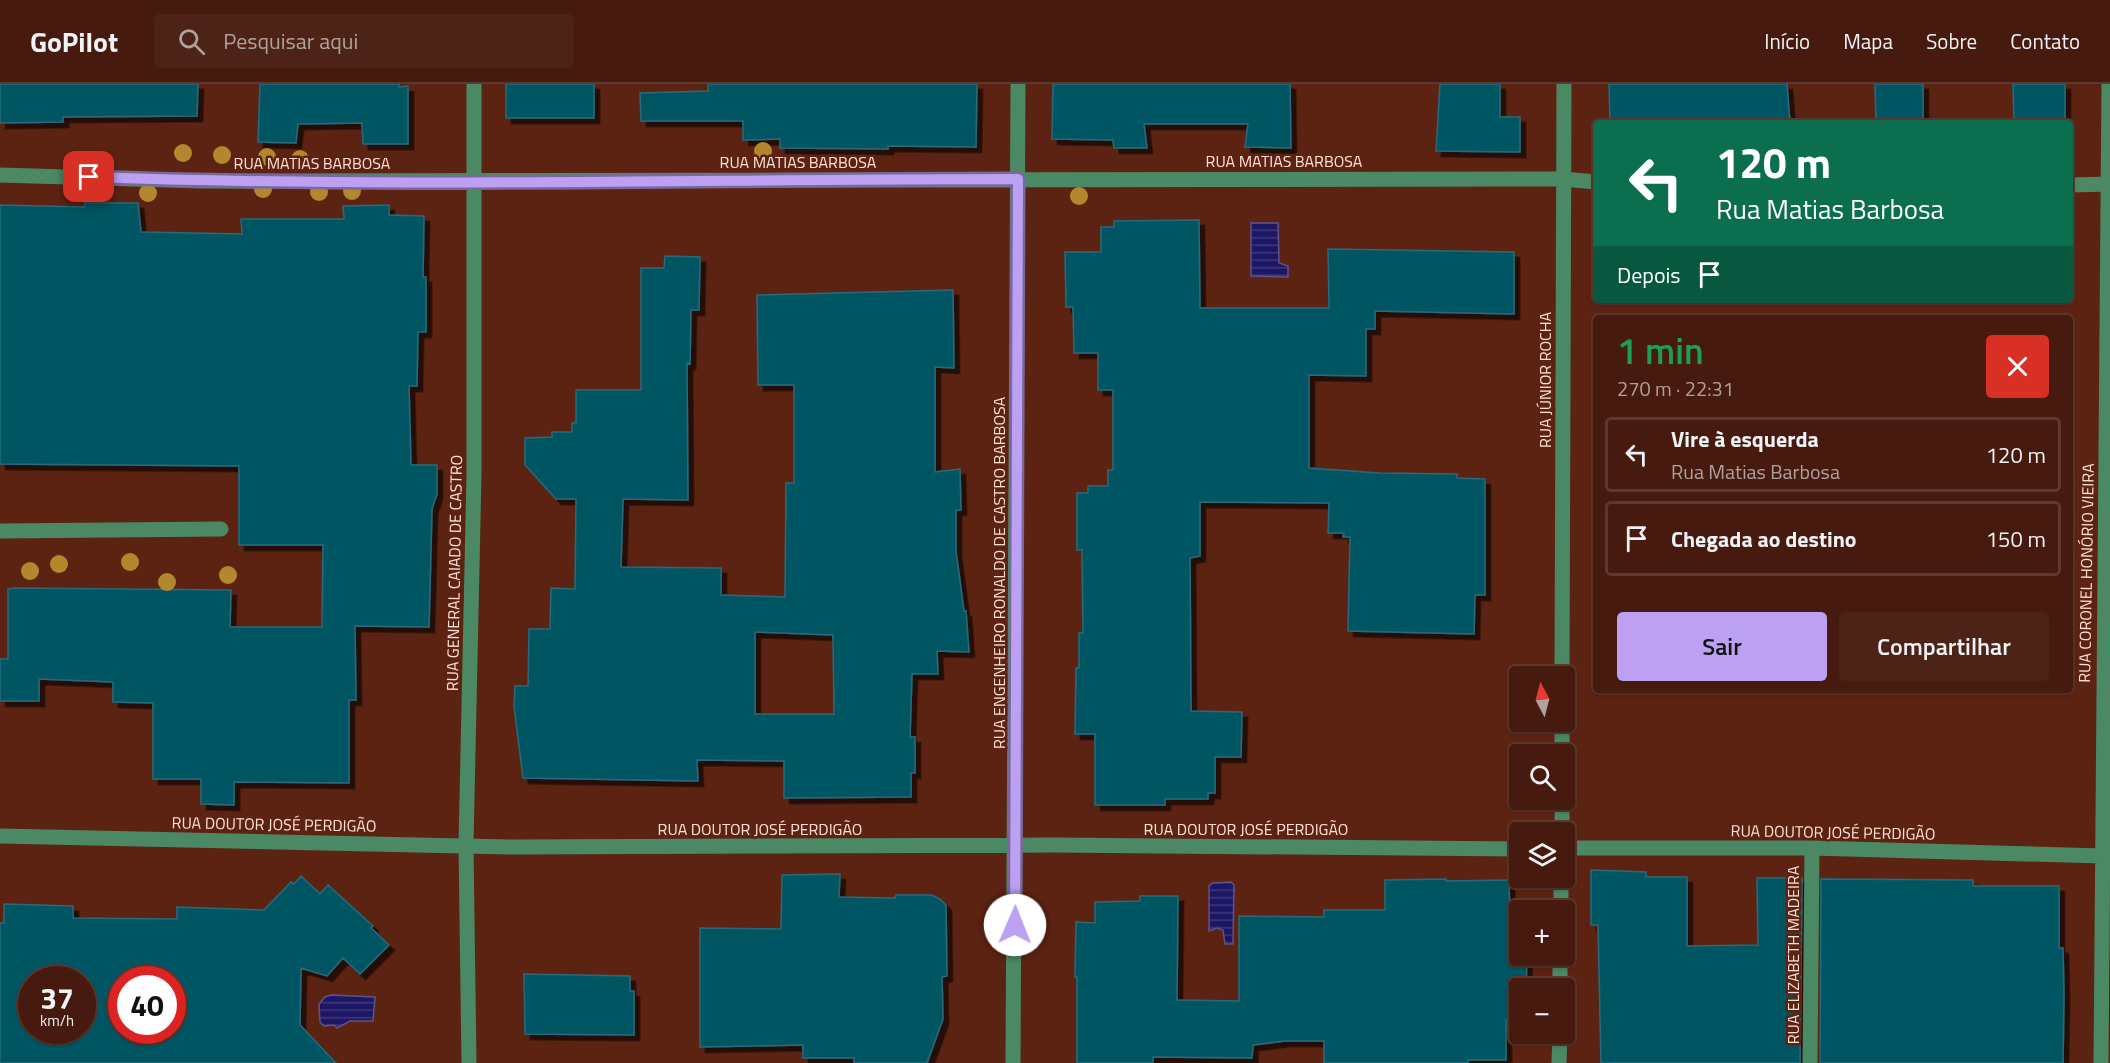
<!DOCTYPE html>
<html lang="pt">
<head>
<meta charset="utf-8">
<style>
  :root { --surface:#461a0e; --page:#4d2317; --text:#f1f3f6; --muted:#b0a19e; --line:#5e382e; --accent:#bca0f2 }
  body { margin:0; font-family:"Titillium Web",sans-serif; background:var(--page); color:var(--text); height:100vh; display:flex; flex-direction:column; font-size:22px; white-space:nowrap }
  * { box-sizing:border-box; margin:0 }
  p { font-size:20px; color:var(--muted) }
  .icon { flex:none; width:33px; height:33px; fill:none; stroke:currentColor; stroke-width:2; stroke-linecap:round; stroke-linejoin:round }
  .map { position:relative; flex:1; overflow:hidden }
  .sheet { position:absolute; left:1593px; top:231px; width:480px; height:378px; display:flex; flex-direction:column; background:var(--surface); border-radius:6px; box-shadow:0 2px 4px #0004,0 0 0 2px var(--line) }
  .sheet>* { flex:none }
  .top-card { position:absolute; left:1593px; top:36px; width:480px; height:183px; border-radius:6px; box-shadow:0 2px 4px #0004,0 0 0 2px var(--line); background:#0b6e4f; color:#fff; overflow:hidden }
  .needle { width:39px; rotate:353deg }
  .fabs { position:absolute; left:1509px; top:582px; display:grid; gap:12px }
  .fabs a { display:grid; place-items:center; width:66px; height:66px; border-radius:6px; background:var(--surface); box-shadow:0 2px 4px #0004,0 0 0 2px var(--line); font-size:30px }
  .speed { position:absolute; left:18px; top:882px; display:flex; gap:12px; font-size:30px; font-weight:700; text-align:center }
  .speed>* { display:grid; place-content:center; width:78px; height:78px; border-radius:50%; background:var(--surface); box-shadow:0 2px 4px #0004,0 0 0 2px var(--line); line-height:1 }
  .speed small { font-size:15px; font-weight:400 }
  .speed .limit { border:9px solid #d22; background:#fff; color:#111 }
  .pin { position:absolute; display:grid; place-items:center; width:51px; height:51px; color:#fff; margin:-26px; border-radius:12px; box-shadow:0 3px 9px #0006 }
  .me { position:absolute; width:66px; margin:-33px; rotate:1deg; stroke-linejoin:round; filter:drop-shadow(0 0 4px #0008) }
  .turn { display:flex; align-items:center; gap:21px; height:126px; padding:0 24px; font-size:27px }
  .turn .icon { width:78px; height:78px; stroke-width:2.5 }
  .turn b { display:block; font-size:42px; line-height:51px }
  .then { display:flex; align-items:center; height:57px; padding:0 24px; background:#0003; gap:12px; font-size:22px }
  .round { display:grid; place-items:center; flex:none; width:63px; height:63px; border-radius:6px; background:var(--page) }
  .overview { display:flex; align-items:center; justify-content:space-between; height:102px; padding:0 24px }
  h1 { font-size:36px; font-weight:600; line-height:45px; color:#1e9e55 }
  .action { display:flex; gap:12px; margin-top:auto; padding:12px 24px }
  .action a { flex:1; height:69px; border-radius:6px; background:var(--accent); color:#111; font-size:24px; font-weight:600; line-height:69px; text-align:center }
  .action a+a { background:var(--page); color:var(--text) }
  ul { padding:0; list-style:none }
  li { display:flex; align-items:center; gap:18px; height:75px; margin:0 12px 9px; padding:0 12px; border:3px solid var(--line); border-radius:6px }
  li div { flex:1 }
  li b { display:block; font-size:22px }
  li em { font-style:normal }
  header { display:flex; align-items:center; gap:36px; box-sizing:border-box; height:84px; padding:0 30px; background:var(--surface); border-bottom:2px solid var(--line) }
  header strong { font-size:28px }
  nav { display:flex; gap:33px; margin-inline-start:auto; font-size:21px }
  .search { width:420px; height:54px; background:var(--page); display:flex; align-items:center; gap:15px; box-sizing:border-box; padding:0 21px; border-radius:6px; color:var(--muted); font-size:22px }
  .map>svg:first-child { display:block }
  .water { fill:url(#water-rules); stroke:#605387; stroke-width:1.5 }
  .building { fill:#065464; stroke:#276b7b; stroke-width:1.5; fill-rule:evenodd; filter:url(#shadow) }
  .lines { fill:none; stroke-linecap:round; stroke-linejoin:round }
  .minor { stroke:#4b8965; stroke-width:15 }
  .tree { fill:#b2872e }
  .route-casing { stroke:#7a689d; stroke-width:15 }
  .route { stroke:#bca0f2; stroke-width:10 }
  .labels { text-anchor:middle; stroke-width:5; stroke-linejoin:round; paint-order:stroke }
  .street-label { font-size:16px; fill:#fee0d7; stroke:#5d2312 }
</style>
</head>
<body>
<header>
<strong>GoPilot</strong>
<div class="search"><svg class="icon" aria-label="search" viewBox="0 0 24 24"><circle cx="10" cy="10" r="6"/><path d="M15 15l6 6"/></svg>Pesquisar aqui</div>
<nav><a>Início</a><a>Mapa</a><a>Sobre</a><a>Contato</a></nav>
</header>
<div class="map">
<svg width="2110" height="979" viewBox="0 0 2110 979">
  <defs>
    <pattern id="water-rules" width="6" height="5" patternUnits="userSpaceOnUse" patternTransform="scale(1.5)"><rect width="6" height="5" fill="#1c1665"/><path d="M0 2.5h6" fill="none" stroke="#3e387a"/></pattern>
    <filter id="shadow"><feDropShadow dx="5.5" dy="5.5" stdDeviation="0" flood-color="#0009"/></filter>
  </defs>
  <rect width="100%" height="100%" fill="#5d2312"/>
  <path class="water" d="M 1251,139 L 1278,139 L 1279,179 L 1288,182 L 1288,193 L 1251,192 Z
    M 1231,798 L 1234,801 L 1233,860 L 1225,860 L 1223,846 L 1217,844 L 1209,847 L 1209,802 L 1212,799 Z
    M 331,911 L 375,913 L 373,937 L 350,937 L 337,944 L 334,941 L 324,942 L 320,938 L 319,920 L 325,913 Z"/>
  <path class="building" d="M 0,0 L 198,0 L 197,32 L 63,33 L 63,38 L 0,39 Z
    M 260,0 L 399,0 L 399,3 L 408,2 L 408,60 L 363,60 L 362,39 L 298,40 L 296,59 L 258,58 Z
    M 506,0 L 594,0 L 594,34 L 506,34 Z
    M 708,0 L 977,0 L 976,63 L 888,62 L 888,65 L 780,64 L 780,55 L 743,56 L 743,37 L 641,37 L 640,9 L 708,7 Z
    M 1053,0 L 1290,0 L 1291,64 L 1245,63 L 1248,40 L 1144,40 L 1147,64 L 1114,64 L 1113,56 L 1052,55 Z
    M 1440,0 L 1500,0 L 1500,33 L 1520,33 L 1520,68 L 1436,67 Z
    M 1609,0 L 1787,0 L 1790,39 L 1610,39 Z
    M 1875,0 L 1923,0 L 1923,39 L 1876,39 Z
    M 2013,0 L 2065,0 L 2065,39 L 2014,39 Z
    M 85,119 L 138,119 L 141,148 L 242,150 L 241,135 L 344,135 L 343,122 L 389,121 L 389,131 L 424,132 L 423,193 L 426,193 L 426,248 L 418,248 L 417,302 L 409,302 L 411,381 L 437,381 L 437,410 L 432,425 L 429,543 L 355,542 L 356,616 L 349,616 L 349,699 L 234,698 L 234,721 L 201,720 L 201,695 L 153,695 L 153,619 L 113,618 L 113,598 L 39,595 L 39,617 L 0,617 L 0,575 L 8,575 L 8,505 L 14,504 L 231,506 L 230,543 L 322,543 L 323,461 L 239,461 L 239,382 L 0,380 L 0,121 L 85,123 Z
    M 1199,136 L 1200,224 L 1329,224 L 1328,165 L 1514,168 L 1514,230 L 1375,227 L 1375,245 L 1366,245 L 1366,292 L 1309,291 L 1309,384 L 1379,389 L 1457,390 L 1457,394 L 1485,395 L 1485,511 L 1475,511 L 1474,550 L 1348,547 L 1350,453 L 1343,453 L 1344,449 L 1328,449 L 1329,419 L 1200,418 L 1200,472 L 1190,474 L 1191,627 L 1242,628 L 1241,673 L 1215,673 L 1215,709 L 1208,709 L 1208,715 L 1165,715 L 1165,721 L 1095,721 L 1095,650 L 1075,650 L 1076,584 L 1079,584 L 1079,549 L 1083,549 L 1082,466 L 1077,466 L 1077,409 L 1088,409 L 1088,402 L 1108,402 L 1108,386 L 1113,386 L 1113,306 L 1098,306 L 1098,269 L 1074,269 L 1073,223 L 1066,223 L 1065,168 L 1101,168 L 1101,143 L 1114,143 L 1114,137 Z
    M 665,172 L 700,173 L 699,226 L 691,226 L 690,280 L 687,279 L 688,416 L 623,415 L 621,483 L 721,484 L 721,511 L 785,513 L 786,399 L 794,399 L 794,301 L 758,301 L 757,211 L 953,206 L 954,284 L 935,283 L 935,388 L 960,385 L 961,426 L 956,426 L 956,467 L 964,527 L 966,527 L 969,568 L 937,567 L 938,590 L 912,590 L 910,653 L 915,653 L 915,689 L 911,689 L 911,713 L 784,714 L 784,677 L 697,676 L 698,697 L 523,694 L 514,622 L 515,602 L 528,602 L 529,545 L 550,545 L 551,504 L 575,505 L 576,415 L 556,415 L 525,381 L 525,354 L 552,353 L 552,348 L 572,348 L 572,339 L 576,339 L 576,306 L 641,306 L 641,184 L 664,184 ZM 755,548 L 833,551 L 834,630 L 755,630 Z
    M 1591,786 L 1646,788 L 1646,793 L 1687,793 L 1687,862 L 1758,861 L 1757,794 L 1802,794 L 1800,979 L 1601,979 L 1598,841 L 1591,841 Z
    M 840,790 L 839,813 L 895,814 L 896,811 L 932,811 L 940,815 L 946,821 L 947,892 L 942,893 L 943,935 L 927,979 L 854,979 L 854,974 L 803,974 L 803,961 L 700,963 L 700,844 L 781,845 L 782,791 Z
    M 301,792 L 320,810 L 328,801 L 373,842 L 371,844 L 389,861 L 360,890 L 343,874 L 327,892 L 301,884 L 300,941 L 336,979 L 0,979 L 0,839 L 4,839 L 4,820 L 73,822 L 73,834 L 177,835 L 177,823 L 264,826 L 291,798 L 294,800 ZM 32,896 L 82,896 L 82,946 L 32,946 ZM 122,896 L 172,896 L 172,946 L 122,946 Z
    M 1446,795 L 1446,797 L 1509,796 L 1510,845 L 1520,845 L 1520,872 L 1527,872 L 1526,904 L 1520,904 L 1520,936 L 1506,936 L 1506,976 L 1468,976 L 1468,979 L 1324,979 L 1324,957 L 1285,957 L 1253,961 L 1252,974 L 1153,973 L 1153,979 L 1077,979 L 1077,893 L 1075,893 L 1076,838 L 1095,839 L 1095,818 L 1140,817 L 1140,812 L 1178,812 L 1177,916 L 1239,917 L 1239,832 L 1324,833 L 1324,826 L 1385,826 L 1385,796 Z
    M 1821,795 L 1973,796 L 1973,802 L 2059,802 L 2059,864 L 2063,864 L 2064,911 L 2063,979 L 1820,979 Z
    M 524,890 L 630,892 L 630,907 L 634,907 L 634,951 L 525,950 Z"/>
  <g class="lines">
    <path class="minor" d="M 0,91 L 201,97 L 1563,95 L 1596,98
      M 2070,101 L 2110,100
      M 0,447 L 221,445
      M 1562,592 L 1564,0
      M 1562,670 L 1562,638
      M 1562,716 L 1562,748
      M 0,752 L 510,763 L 1053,761 L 1520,765
      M 1564,764 L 1812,764 L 2102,772
      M 1561,826 L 1561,794
      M 1560,904 L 1560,872
      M 469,979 L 466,761 L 474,390 L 474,0
      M 1013,979 L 1018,0
      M 1559,979 L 1560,950
      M 1810,979 L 1812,764
      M 2101,979 L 2109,0"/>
  </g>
  <g class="tree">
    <circle cx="763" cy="67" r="9"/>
    <circle cx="183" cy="69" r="9"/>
    <circle cx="222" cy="71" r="9"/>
    <circle cx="267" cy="73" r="9"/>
    <circle cx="300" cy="75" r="9"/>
    <circle cx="263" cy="105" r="9"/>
    <circle cx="352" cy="107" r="9"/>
    <circle cx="319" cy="108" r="9"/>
    <circle cx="86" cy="109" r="9"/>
    <circle cx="148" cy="109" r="9"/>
    <circle cx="1079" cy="112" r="9"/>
    <circle cx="130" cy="478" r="9"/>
    <circle cx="59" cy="480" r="9"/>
    <circle cx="30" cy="487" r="9"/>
    <circle cx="228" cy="491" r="9"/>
    <circle cx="167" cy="498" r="9"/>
  </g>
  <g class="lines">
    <g class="route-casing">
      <path id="route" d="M 89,93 C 399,104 709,95 1018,95 L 1015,841"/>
    </g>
    <use href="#route" class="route"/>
  </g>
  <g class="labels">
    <g class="street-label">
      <text x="1284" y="83">RUA MATIAS BARBOSA</text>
      <text x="798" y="84">RUA MATIAS BARBOSA</text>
      <text x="312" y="85">RUA MATIAS BARBOSA</text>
      <text transform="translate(1545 296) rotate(-90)" y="6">RUA JÚNIOR ROCHA</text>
      <text transform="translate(454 489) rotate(-89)" y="6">RUA GENERAL CAIADO DE CASTRO</text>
      <text transform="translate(999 489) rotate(-90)" y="6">RUA ENGENHEIRO RONALDO DE CASTRO BARBOSA</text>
      <text transform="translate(2086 489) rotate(-89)" y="6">RUA CORONEL HONÓRIO VIEIRA</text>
      <text transform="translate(274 740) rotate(1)" y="6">RUA DOUTOR JOSÉ PERDIGÃO</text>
      <text x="760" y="751">RUA DOUTOR JOSÉ PERDIGÃO</text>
      <text x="1246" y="751">RUA DOUTOR JOSÉ PERDIGÃO</text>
      <text transform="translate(1833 748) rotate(1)" y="6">RUA DOUTOR JOSÉ PERDIGÃO</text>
      <text transform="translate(1793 871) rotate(-90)" y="6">RUA ELIZABETH MADEIRA</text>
    </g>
  </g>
</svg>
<div class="fabs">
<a><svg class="needle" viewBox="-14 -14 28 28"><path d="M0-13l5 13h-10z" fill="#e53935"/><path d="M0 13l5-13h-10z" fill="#b0a19e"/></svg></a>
<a><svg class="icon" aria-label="search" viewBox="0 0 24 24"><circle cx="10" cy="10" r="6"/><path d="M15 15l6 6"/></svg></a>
<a><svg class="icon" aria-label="layers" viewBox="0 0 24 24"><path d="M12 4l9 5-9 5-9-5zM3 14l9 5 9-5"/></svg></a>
<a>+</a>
<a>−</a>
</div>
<div class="speed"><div>37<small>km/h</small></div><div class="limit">40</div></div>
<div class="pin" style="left:89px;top:93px;background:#d93025"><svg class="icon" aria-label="arrive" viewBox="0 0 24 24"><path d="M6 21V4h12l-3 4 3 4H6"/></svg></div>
<svg class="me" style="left:1015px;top:841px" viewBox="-20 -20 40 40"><circle r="19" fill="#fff"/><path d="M0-13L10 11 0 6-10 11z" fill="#bca0f2"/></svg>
<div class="top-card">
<div class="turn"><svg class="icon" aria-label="left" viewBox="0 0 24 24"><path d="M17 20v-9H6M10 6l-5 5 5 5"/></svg><div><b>120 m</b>Rua Matias Barbosa</div></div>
<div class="then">Depois<svg class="icon" aria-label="arrive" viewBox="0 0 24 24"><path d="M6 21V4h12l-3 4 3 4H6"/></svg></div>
</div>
<section class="sheet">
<div class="overview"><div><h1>1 min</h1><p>270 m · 22:31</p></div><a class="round" style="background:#d93025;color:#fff"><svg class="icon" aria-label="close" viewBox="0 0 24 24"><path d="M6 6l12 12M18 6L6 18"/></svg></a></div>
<ul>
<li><svg class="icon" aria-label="left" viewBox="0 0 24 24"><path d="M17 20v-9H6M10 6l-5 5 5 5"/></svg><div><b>Vire à esquerda</b><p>Rua Matias Barbosa</p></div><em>120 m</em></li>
<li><svg class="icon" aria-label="arrive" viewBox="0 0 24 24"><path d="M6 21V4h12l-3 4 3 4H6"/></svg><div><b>Chegada ao destino</b></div><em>150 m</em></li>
</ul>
<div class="action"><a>Sair</a><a>Compartilhar</a></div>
</section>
</div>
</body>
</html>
